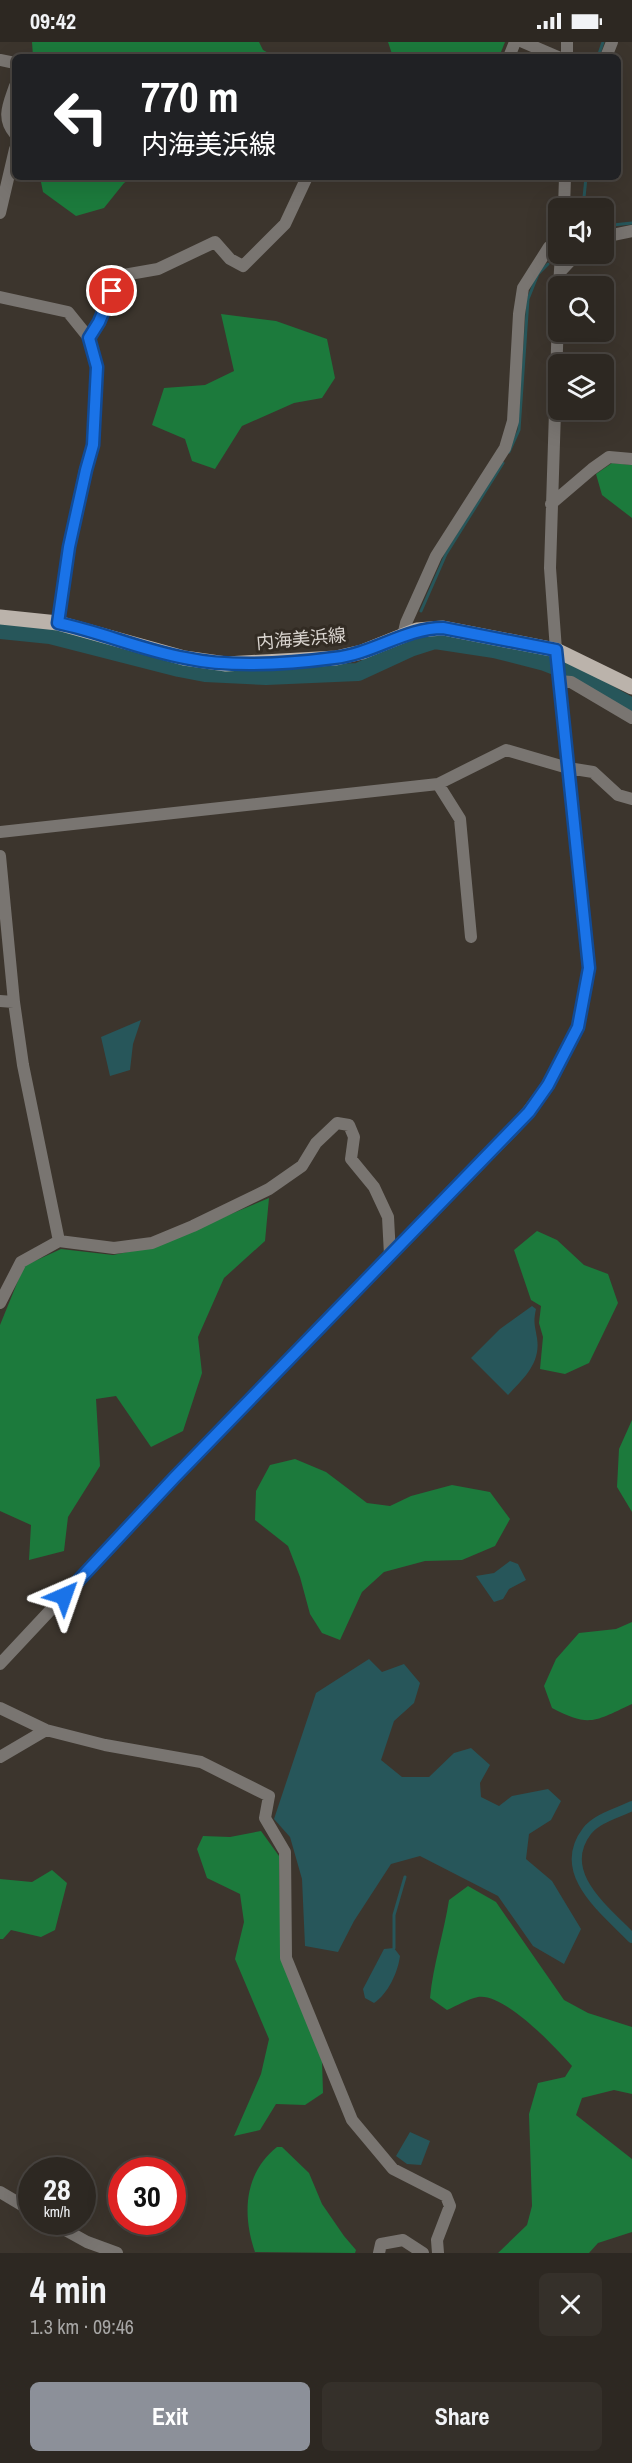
<!DOCTYPE html>
<html lang="en">
<head>
<meta charset="utf-8">
<style>
  :root { --surface:#2d2822; --page:#35302a; --text:#f1f3f6; --muted:#a7a6a5; --line:#484440; --accent:#8c9099 }
  body { margin:0; font-family:"Archivo Narrow","Noto Sans JP",sans-serif; background:var(--page); color:var(--text); height:100vh; display:flex; flex-direction:column; font-size:22px; white-space:nowrap }
  * { box-sizing:border-box; margin:0 }
  p { font-size:20px; color:var(--muted) }
  .icon { flex:none; width:33px; height:33px; fill:none; stroke:currentColor; stroke-width:2; stroke-linecap:round; stroke-linejoin:round }
  .map { position:relative; height:2211px; overflow:hidden }
  .details { display:flex; flex-direction:column; background:var(--surface); flex:1 }
  .details>* { flex:none }
  .guide { position:absolute; left:12px; top:12px; width:609px; height:126px; border-radius:9px; box-shadow:0 6px 24px #0002,0 0 0 2px var(--line); background:#202124; color:#fff; overflow:hidden }
  .tools { position:absolute; left:548px; top:156px; display:grid; gap:12px }
  .tools a { display:grid; place-items:center; width:66px; height:66px; border-radius:9px; background:var(--surface); box-shadow:0 6px 24px #0002,0 0 0 2px var(--line); font-size:30px }
  .speed { position:absolute; left:18px; top:2115px; display:flex; gap:12px; font-size:30px; font-weight:700; text-align:center }
  .speed>* { display:grid; place-content:center; width:78px; height:78px; border-radius:50%; background:var(--surface); box-shadow:0 6px 24px #0002,0 0 0 2px var(--line); line-height:1 }
  .speed small { font-size:15px; font-weight:400 }
  .speed .limit { border:9px solid #d22; background:#fff; color:#111 }
  .pin { position:absolute; display:grid; place-items:center; width:51px; height:51px; color:#fff; margin:-26px; border:3px solid #fff; border-radius:50%; box-shadow:0 2px 6px #0007 }
  .me { position:absolute; width:66px; margin:-33px; rotate:43deg; stroke-linejoin:round; filter:drop-shadow(0 0 4px #0008) }
  .turn { display:flex; align-items:center; gap:21px; height:126px; padding:0 30px; font-size:27px }
  .turn .icon { width:78px; height:78px; stroke-width:2.5 }
  .turn b { display:block; font-size:42px; line-height:51px }
  .round { display:grid; place-items:center; flex:none; width:63px; height:63px; border-radius:9px; background:var(--page) }
  .overview { display:flex; align-items:center; justify-content:space-between; height:102px; padding:0 30px }
  h1 { font-size:36px; font-weight:800; line-height:45px }
  .primary-button { display:flex; gap:12px; margin-top:auto; padding:12px 30px }
  .primary-button a { flex:1; height:69px; border-radius:9px; background:var(--accent); color:#fff; font-size:24px; font-weight:800; line-height:69px; text-align:center }
  .primary-button a+a { background:var(--page); color:var(--text) }
  .status { display:flex; justify-content:space-between; align-items:center; height:42px; padding:0 30px; background:var(--surface); direction:ltr }
  .status svg { height:16px; fill:currentColor }
  .map>svg:first-child { display:block }
  .forest { fill:#1c7a3c }
  .water { fill:#27565a }
  .lines { fill:none; stroke-linecap:round; stroke-linejoin:round }
  .stream { stroke:#27565a; stroke-width:3 }
  .canal { stroke:#27565a; stroke-width:10 }
  .river { stroke:#27565a; stroke-width:18 }
  .minor { stroke:#797571; stroke-width:12 }
  .major { stroke:#bbb3ab; stroke-width:15 }
  .route-casing { stroke:#114b97; stroke-width:15 }
  .route { stroke:#1a73e8; stroke-width:10 }
  .labels { text-anchor:middle; stroke-width:6; stroke-linejoin:round; paint-order:stroke }
  .street-label { font-size:18px; fill:#d9d4cf; stroke:#322b23 }
</style>
</head>
<body>
<div class="status"><b>09:42</b><svg viewBox="0 0 49 12"><path d="M0 12V9h3v3zM5 12V6h3v6zM10 12V3h3v9zM15 12V0h3v12zM26 1h20v11H26zM47 4h2v5h-2z"/></svg></div>
<div class="map">
<svg width="632" height="2211" viewBox="0 0 632 2211">
  <rect width="100%" height="100%" fill="#3c352d"/>
  <path class="forest" d="M 32,0 L 259,0 L 263,8 L 274,14 L 33,15 Z
    M 388,0 L 505,0 L 499,15 L 393,15 Z
    M 40,135 L 133,135 L 124,141 L 104,166 L 76,174 L 43,150 Z
    M 221,272 L 276,279 L 327,297 L 335,336 L 322,356 L 294,361 L 242,384 L 215,427 L 192,419 L 185,397 L 152,383 L 164,346 L 205,343 L 234,329 Z
    M 612,421 L 632,423 L 632,476 L 602,453 L 596,432 Z
    M 269,1156 L 265,1199 L 224,1236 L 198,1295 L 202,1331 L 183,1389 L 151,1405 L 116,1354 L 96,1357 L 100,1424 L 68,1475 L 64,1509 L 29,1518 L 31,1483 L 0,1469 L 0,1283 L 24,1224 L 61,1207 L 113,1213 L 152,1205 Z
    M 537,1189 L 557,1198 L 584,1223 L 608,1232 L 618,1261 L 589,1321 L 565,1332 L 540,1327 L 543,1295 L 539,1281 L 541,1264 L 531,1258 L 514,1208 Z
    M 632,1378 L 632,1470 L 617,1445 L 619,1407 Z
    M 295,1417 L 326,1430 L 367,1461 L 390,1464 L 411,1454 L 452,1443 L 490,1450 L 510,1477 L 495,1504 L 462,1518 L 425,1519 L 384,1530 L 362,1550 L 340,1598 L 322,1591 L 310,1572 L 300,1535 L 288,1504 L 255,1478 L 256,1449 L 270,1423 Z
    M 632,1580 L 632,1662 C 595,1679 590,1686 552,1666 L 544,1644 L 556,1617 L 579,1591 L 616,1587 Z
    M 261,1789 L 279,1814 L 281,1915 L 322,2019 L 323,2051 L 305,2063 L 276,2062 L 260,2088 L 234,2094 L 261,2032 L 269,1997 L 235,1917 L 244,1880 L 240,1852 L 207,1836 L 197,1807 L 203,1794 L 230,1795 Z
    M 52,1828 L 67,1841 L 55,1888 L 41,1895 L 11,1888 L 3,1897 L 0,1897 L 0,1837 L 32,1840 Z
    M 468,1844 L 496,1860 L 564,1958 L 588,1971 L 632,1985 L 632,2052 L 614,2048 L 582,2056 L 576,2073 L 632,2117 L 632,2190 L 598,2201 L 589,2211 L 498,2211 L 527,2183 L 532,2164 L 529,2072 L 538,2041 L 565,2035 L 572,2024 C 555,2005 505,1951 478,1955 C 468,1957 456,1964 447,1968 L 430,1956 C 433,1923 444,1891 449,1858 Z
    M 277,2105 L 282,2105 L 309,2131 L 322,2162 L 344,2194 L 356,2208 L 355,2211 L 255,2210 C 242,2173 244,2131 277,2105 Z"/>
  <path class="water" d="M 141,978 L 133,1002 L 130,1028 L 110,1034 L 101,995 Z
    M 532,1264 L 536,1267 C 533,1281 535,1283 537,1296 C 541,1321 524,1336 508,1353 L 471,1316 L 500,1287 Z
    M 510,1519 L 518,1522 L 526,1538 L 509,1547 L 503,1557 L 494,1560 L 476,1534 L 494,1531 Z
    M 369,1617 L 382,1630 L 404,1622 L 420,1641 L 414,1661 L 394,1679 L 381,1718 L 402,1735 L 429,1735 L 454,1711 L 471,1706 L 490,1723 L 480,1741 L 481,1755 L 499,1764 L 512,1754 L 548,1747 L 561,1759 L 551,1778 L 529,1792 L 526,1817 L 552,1839 L 581,1887 L 564,1922 L 533,1904 L 498,1854 L 420,1814 L 391,1822 L 354,1879 L 338,1910 L 305,1904 L 302,1837 L 290,1795 L 274,1777 L 316,1651 Z
    M 394,1906 L 400,1914 C 398,1930 388,1952 374,1961 L 365,1956 L 363,1947 L 384,1907 Z
    M 410,2090 L 430,2099 L 421,2123 L 407,2122 L 396,2114 Z"/>
  <g class="lines">
    <path class="stream" d="M 598,15 L 603,0
      M 583,166 L 586,135
      M 603,184 L 632,181
      M 509,410 L 519,388 L 528,257 L 538,232 L 548,222
      M 421,569 L 446,512 L 503,421
      M 394,1906 L 394,1873 L 405,1835"/>
    <path class="canal" d="M 632,1764 C 618,1771 597,1776 587,1789 C 555,1831 605,1868 632,1896"/>
    <path class="river" d="M 0,588 L 50,593 L 179,626 L 205,631 L 266,634 L 358,630 L 410,606 L 435,598 L 494,607 L 545,620 L 568,629 L 632,665"/>
    <path class="minor" d="M 523,0 L 558,15
      M 567,0 L 567,15
      M 509,15 L 515,0
      M 606,15 L 612,0
      M 0,18 L 15,21
      M 15,44 C 9,62 1,76 15,92
      M 564,166 L 565,135
      M 0,171 L 15,107
      M 603,195 L 632,189
      M 560,230 L 577,212
      M 559,244 L 561,212
      M 0,255 L 68,270 L 89,296 L 97,325 L 93,403 L 85,428 L 69,505 L 58,581
      M 89,296 L 99,280 L 118,234 L 158,227 L 215,200 L 230,217 L 243,224 L 285,182 L 307,135
      M 551,462 L 592,427 L 609,415 L 632,417
      M 403,594 L 406,581 L 436,514 L 505,406 L 513,379 L 519,272 L 523,246 L 549,205 L 558,201
      M 559,639 L 571,640 L 632,676
      M 438,742 L 460,777 L 471,895
      M 0,790 L 438,742 L 506,708 L 568,726 L 593,730 L 618,753 L 632,757
      M 0,814 L 14,960 L 23,1023 L 59,1199
      M 0,959 L 14,960
      M 0,1261 L 21,1220 L 59,1199 L 114,1206 L 152,1201 L 193,1184 L 269,1147 L 302,1124 L 316,1101 L 337,1081 L 349,1083 L 354,1095 L 351,1117 L 374,1145 L 388,1175 L 390,1213
      M 0,1622 L 175,1435 L 515,1086 L 548,1043 L 578,985 L 589,926 L 556,608 L 550,526 L 558,275
      M 0,1666 L 46,1688 L 105,1703 L 201,1720 L 269,1754 L 265,1776 L 285,1810 L 286,1916 L 352,2078 L 393,2127 L 446,2154 L 450,2164 L 437,2198 L 438,2211
      M 0,1715 L 46,1688
      M 0,2150 L 32,2169
      M 51,2180 L 87,2200 L 117,2211
      M 379,2211 L 381,2202 L 403,2198 L 423,2211"/>
    <path class="major" d="M 0,575 L 58,581 L 184,616 L 226,622 L 336,616 L 362,610 L 417,588 L 443,586 L 556,608 L 632,645"/>
  </g>
  <g class="lines">
    <g class="route-casing">
      <path id="route" d="M 64,1554 L 175,1435 L 529,1070 L 548,1043 L 578,985 L 589,926 L 556,608 L 443,586 C 405,586 373,612 334,616 C 288,622 231,626 185,616 C 142,608 101,590 58,581 L 69,505 L 86,428 L 93,403 L 97,325 L 89,296 L 99,280 L 112,249"/>
    </g>
    <use href="#route" class="route"/>
  </g>
  <g class="labels">
    <g class="street-label">
      <text transform="translate(301 597) rotate(-5)" y="6">内海美浜線</text>
    </g>
  </g>
</svg>
<div class="tools">
<a><svg class="icon" aria-label="sound" viewBox="0 0 24 24"><path d="M4 9h4l5-4v14l-5-4H4zM17 9q2 3 0 6"/></svg></a>
<a><svg class="icon" aria-label="search" viewBox="0 0 24 24"><circle cx="10" cy="10" r="6"/><path d="M15 15l6 6"/></svg></a>
<a><svg class="icon" aria-label="layers" viewBox="0 0 24 24"><path d="M12 4l9 5-9 5-9-5zM3 14l9 5 9-5"/></svg></a>
</div>
<div class="speed"><div>28<small>km/h</small></div><div class="limit">30</div></div>
<div class="pin" style="left:112px;top:249px;background:#d93025"><svg class="icon" aria-label="arrive" viewBox="0 0 24 24"><path d="M6 21V4h12l-3 4 3 4H6"/></svg></div>
<svg class="me" style="left:64px;top:1554px" viewBox="-20 -20 40 40"><path d="M0-17L14 15 0 8-14 15z" fill="#1a73e8" stroke="#fff" stroke-width="4"/></svg>
<div class="guide">
<div class="turn"><svg class="icon" aria-label="left" viewBox="0 0 24 24"><path d="M17 20v-9H6M10 6l-5 5 5 5"/></svg><div><b>770 m</b>内海美浜線</div></div>
</div>
</div>
<section class="details">
<div class="overview"><div><h1>4 min</h1><p>1.3 km · 09:46</p></div><a class="round"><svg class="icon" aria-label="close" viewBox="0 0 24 24"><path d="M6 6l12 12M18 6L6 18"/></svg></a></div>
<div class="primary-button"><a>Exit</a><a>Share</a></div>
</section>
</body>
</html>
